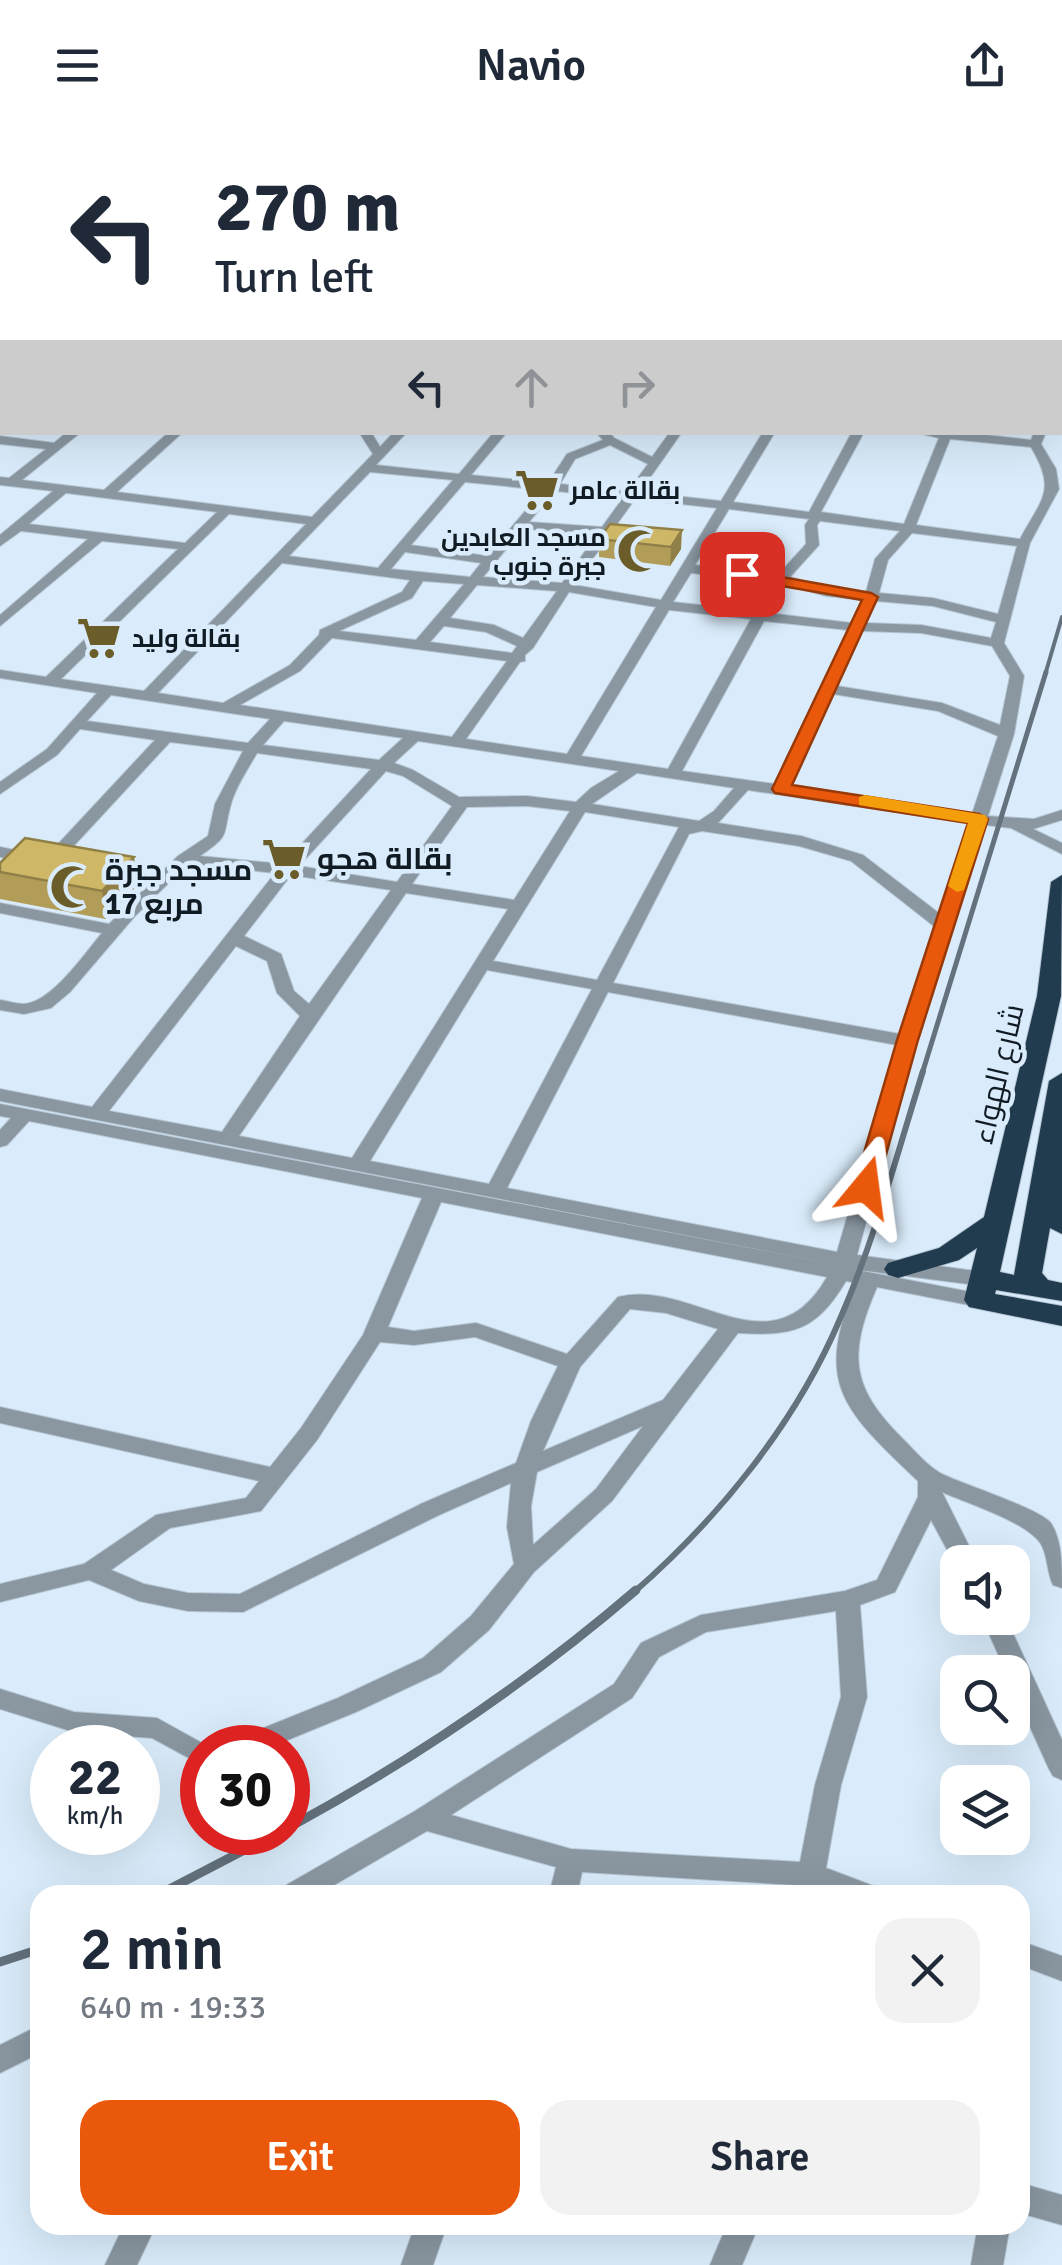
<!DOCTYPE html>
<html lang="en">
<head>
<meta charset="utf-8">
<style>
  :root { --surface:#fff; --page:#f2f2f3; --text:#1f2937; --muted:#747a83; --accent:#ea580c }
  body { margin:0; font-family:Signika,Cairo,sans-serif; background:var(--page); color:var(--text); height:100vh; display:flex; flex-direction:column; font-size:38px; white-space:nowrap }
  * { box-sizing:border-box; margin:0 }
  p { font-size:32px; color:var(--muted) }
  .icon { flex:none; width:55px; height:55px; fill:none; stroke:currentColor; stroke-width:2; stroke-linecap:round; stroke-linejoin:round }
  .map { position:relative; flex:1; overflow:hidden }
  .side { position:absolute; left:30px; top:1755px; width:1000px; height:350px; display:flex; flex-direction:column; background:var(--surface); border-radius:30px; box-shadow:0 10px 40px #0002 }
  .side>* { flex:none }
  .banner { position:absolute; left:0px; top:0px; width:1062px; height:305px; box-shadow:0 10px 40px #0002; background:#fff; color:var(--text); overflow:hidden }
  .tools { position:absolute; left:940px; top:1415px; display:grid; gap:20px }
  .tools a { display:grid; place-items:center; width:90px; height:90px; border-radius:20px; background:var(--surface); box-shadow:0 10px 40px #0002; font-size:50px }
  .speed { position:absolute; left:30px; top:1595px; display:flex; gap:20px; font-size:50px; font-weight:700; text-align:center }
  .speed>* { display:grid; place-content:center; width:130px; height:130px; border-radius:50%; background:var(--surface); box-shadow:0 10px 40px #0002; line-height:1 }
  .speed small { font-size:25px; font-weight:400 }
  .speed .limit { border:15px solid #d22; background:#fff; color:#111 }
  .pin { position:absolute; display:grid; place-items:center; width:85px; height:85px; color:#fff; margin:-42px; border-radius:20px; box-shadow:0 5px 15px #0006 }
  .me { position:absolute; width:110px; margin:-55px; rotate:16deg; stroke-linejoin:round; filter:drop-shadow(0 0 8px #0008) }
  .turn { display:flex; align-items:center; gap:35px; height:210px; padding:0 50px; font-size:45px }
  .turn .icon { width:130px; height:130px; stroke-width:2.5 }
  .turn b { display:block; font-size:70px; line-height:85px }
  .lanes { display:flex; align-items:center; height:95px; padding:0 50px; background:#0003; justify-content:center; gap:50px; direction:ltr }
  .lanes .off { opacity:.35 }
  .round { display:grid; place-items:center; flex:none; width:105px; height:105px; border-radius:30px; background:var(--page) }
  .head { display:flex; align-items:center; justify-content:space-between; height:170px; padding:0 50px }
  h1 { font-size:60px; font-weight:600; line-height:75px }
  .cta { display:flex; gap:20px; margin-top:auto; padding:20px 50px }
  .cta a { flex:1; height:115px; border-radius:30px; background:var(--accent); color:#fff; font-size:40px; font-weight:600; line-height:115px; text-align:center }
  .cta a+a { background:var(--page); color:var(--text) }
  header { display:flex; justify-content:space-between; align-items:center; height:130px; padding:0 50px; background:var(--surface); font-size:45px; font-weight:600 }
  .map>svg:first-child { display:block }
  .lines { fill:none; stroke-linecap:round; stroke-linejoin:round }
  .minor-casing { stroke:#b6c6d4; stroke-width:2 }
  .highway-casing { stroke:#b6c6d4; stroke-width:2 }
  .minor { fill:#8a97a1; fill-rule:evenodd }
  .highway { fill:#213b4f; fill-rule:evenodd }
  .rail-far3 { stroke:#64727d; stroke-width:4 }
  .rail-far2 { stroke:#64727d; stroke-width:5 }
  .rail-far1 { stroke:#64727d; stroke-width:6 }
  .rail { stroke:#64727d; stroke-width:9 }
  .wall { fill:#b19d58 }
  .shaded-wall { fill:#908047 }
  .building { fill:#ceb766; stroke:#908047; stroke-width:2.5 }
  .route { fill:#ea580c; stroke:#983908; stroke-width:2.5 }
  .slow { fill:#f59e0b }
  .labels { text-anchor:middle; stroke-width:9; stroke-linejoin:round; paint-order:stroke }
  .far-poi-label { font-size:25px; font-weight:bold; fill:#101b24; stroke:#daecfb; text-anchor:start }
  .poi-label { font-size:30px; font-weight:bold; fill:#101b24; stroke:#daecfb; text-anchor:start }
  .street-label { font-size:30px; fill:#101b24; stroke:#daecfb }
</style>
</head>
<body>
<header><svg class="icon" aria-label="menu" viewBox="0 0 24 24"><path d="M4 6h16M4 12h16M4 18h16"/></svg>Navio<svg class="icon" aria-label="share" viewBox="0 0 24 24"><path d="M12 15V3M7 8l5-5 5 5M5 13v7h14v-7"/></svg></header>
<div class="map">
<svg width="1062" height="2135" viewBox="0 0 1062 2135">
  <rect width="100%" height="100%" fill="#daecfb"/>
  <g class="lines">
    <g class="minor-casing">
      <path id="minor" d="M 2,0 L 15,0 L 2,4 Z
        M 626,0 L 663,0 L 665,2 L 630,2 Z
        M 845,0 L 885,0 L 887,2 L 849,2 Z
        M 1060,12 L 1062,13 L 1062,19 L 1060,18 Z
        M 1060,29 L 1062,30 L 1062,36 L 1060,35 Z
        M 1062,45 L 1062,56 L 1060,57 L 1060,46 Z
        M 2,66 L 2,73 L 0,74 L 0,67 Z
        M 1060,66 L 1062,67 L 1062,73 L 1060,72 Z
        M 0,84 L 2,84 L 2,90 L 0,90 Z
        M 0,100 L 2,101 L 2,107 L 0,106 Z
        M 2,120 L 2,126 L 0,127 L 0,121 Z
        M 1060,128 L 1062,128 L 1062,134 L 1060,134 Z
        M 0,153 L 2,153 L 2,159 L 0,159 Z
        M 1060,203 L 1062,203 L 1062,209 L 1060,209 Z
        M 0,210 L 2,210 L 2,216 L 0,216 Z
        M 67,302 L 81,302 L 22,350 L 104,360 L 169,302 L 183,302 L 117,362 L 312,387 L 373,324 L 359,302 L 371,302 L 380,317 L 394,302 L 407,302 L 376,335 L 459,344 L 494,302 L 507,302 L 471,345 L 548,353 L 567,324 L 603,310 L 596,302 L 609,302 L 614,308 L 652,327 L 670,302 L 682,302 L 640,362 L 721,371 L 763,302 L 775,302 L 733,372 L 809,382 L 852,302 L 864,302 L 821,382 L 904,394 L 939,308 L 914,302 L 959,302 L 1031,310 L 1034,302 L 1046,302 L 1041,314 L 1056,339 L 1059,359 L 1030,413 L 1004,513 L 1024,546 L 1014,604 L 988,686 L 1034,689 L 1062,680 L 1062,690 L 1033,699 L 1062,713 L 1062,724 L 1011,698 L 985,695 L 916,911 L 857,1125 L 983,1142 L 993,1149 L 983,1156 L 852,1139 L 986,1165 L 990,1170 L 986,1175 L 979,1177 L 877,1157 C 848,1224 850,1257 903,1309 C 915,1321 929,1338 944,1345 C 966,1355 1036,1378 1050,1392 C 1062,1408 1062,1436 1062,1458 L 1053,1455 C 1047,1443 1048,1428 1042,1416 C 1031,1393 966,1373 942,1362 L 977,1432 L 958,1432 L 957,1438 L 931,1390 L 895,1462 L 860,1475 L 867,1567 L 841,1655 L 826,1738 L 876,1757 L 880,1765 L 834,1765 L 822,1760 L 821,1765 L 793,1765 L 795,1755 L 582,1742 L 577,1765 L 549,1765 L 556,1737 L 427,1701 L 317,1765 L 279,1765 L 283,1757 L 415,1681 L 614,1554 L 641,1513 L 701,1485 L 845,1461 L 877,1450 L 918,1367 L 918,1351 C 845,1281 812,1255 857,1153 L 846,1151 C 816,1201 794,1206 738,1203 L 612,1371 L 534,1442 L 489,1500 L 441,1542 L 356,1582 L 268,1618 L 227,1618 L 231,1611 L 338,1568 L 423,1528 L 471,1486 L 514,1434 L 507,1397 L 511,1353 L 439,1385 L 243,1482 L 188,1481 L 139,1471 L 89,1450 L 0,1472 L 0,1454 L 84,1434 L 156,1385 L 246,1368 L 259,1351 L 0,1293 L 0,1277 L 270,1337 L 301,1298 L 363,1205 L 422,1068 L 29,991 L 7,1015 L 0,1017 L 0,1000 L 11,988 L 0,986 L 0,974 L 833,1134 L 0,971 L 0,959 L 92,977 L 275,743 L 188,734 L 135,786 L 70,862 L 51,878 L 24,884 L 0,880 L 0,870 C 8,871 17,874 24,874 C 52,872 85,823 102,803 L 0,783 L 0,773 L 109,794 L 178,726 L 208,706 L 215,674 L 243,621 L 170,612 L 57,734 L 51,736 L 43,731 L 45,728 L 155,610 L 80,599 L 57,625 L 0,664 L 0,652 L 47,619 L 97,563 L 0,548 L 0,540 L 46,547 L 178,419 L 102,411 L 0,496 L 0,485 L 88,409 L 21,401 L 0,416 L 0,405 L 53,361 L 0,355 L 0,347 L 9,348 L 46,319 L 0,314 L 0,306 L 54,313 ZM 950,309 L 1031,317 C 1057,361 1042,368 1020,409 L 916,395 ZM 610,315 L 648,334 L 628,361 L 560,354 L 575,329 ZM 370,342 L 453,350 L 378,438 L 289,426 ZM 465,352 L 543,360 L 487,426 L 411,415 ZM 555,361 L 623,368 L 602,397 L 529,392 ZM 66,363 L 217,382 L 185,413 L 29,394 ZM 635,369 L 717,378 L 661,470 L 574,455 L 609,406 L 618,405 L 619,402 L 614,398 ZM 729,379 L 809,389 L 805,395 L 806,414 L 778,445 L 695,435 ZM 229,384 L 306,394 L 144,561 L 61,549 ZM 820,391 L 900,401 L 875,429 L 866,462 L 827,458 L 790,447 L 819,415 L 817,395 ZM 523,399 L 597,405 L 562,453 L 483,447 ZM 912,403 L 1017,416 L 998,484 L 933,468 L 879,463 L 888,430 ZM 405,422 L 481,433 L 470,447 L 391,439 ZM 282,433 L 410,450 L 402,462 L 320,500 L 319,505 L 290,535 L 223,573 L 158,563 ZM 691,443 L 772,452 L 755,481 L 673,472 ZM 423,451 L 464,454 L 416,510 L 339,501 L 412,468 ZM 784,454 L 826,466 L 863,470 L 852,493 L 768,483 ZM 477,455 L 557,461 L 523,508 L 494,495 L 450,488 ZM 569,462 L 656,477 L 567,624 L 466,609 L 520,532 L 525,531 L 525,525 L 533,518 ZM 876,471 L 933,476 L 996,492 L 991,508 L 921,495 L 866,493 ZM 669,480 L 751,489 L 668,639 L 581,626 ZM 764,491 L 848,500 L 775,654 L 682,641 ZM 444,496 L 486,502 L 517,516 L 512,523 L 430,512 ZM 862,501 L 921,503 L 992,516 L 1010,546 L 1000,595 L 942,573 L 837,556 ZM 332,508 L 507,531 L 452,607 L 240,575 L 300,541 ZM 833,564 L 938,581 L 998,606 L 972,684 L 790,657 ZM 111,565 L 270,589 L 248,613 L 87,591 ZM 284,591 L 403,608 L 379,630 L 263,615 ZM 418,611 L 619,641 L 591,658 L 576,672 L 527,666 L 459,667 L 413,640 L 394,633 ZM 257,623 L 371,639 L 283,734 L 200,726 C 232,704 222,706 231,674 C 236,656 248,639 257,623 ZM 386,641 L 403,646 L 452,676 L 397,752 L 299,736 ZM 637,643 L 734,658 L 714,681 L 699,691 L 592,674 ZM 748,660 L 969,693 L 940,784 L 863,725 L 801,706 L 718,693 ZM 527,676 L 570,681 L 514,770 L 412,754 L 467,677 ZM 585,682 L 679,697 L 597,850 L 493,831 ZM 702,701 L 799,716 L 851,731 L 935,797 L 900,904 L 613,853 L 689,704 ZM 291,745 L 391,760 L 309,874 L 294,861 L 281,824 L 244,806 ZM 406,763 L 508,779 L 352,1028 L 239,1006 ZM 236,816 L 267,831 L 277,863 L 300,886 L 222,1002 L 109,981 ZM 487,840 L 592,859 L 489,1054 L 370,1031 ZM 608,862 L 897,915 L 837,1122 L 507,1058 ZM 441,1072 L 827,1147 C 771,1245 693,1148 618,1167 L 567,1224 L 476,1193 L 414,1201 L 388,1197 ZM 630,1179 L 666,1183 L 718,1199 L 663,1270 L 543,1321 L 580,1237 ZM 475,1207 L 558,1236 L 531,1291 L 516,1333 L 423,1373 L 240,1464 L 188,1463 L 144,1454 L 111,1440 L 170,1398 L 261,1381 L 317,1310 L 380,1212 L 414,1215 ZM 643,1296 L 596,1359 L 533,1415 L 531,1376 L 537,1342 ZM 836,1481 L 841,1567 L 815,1655 L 800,1732 L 571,1719 L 451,1685 L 632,1568 L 659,1527 L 706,1502 Z
        M 0,717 L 39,725 L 41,728 L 33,733 L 0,727 Z
        M 982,1488 L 1006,1488 L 1062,1610 L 1062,1650 L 1053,1646 L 1049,1639 L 1012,1557 L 1012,1542 L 1006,1542 Z
        M 0,1559 L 74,1582 L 157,1588 L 211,1618 L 202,1618 L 202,1635 L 152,1608 L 74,1602 L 0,1579 Z
        M 1020,1811 L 1062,1826 L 1062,1851 L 1020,1835 Z
        M 40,1895 L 40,1923 L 0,1943 L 0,1915 Z
        M 1020,2053 L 1062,2065 L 1062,2095 L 1020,2083 Z
        M 124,2095 L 156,2095 L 137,2135 L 105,2135 Z
        M 415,2095 L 447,2095 L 433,2135 L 401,2135 Z
        M 727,2095 L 759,2095 L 742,2135 L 710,2135 Z
        M 978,2095 L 1010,2095 L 1003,2135 L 971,2135 Z"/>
    </g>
    <g class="highway-casing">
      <path id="highway" d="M 1062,745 L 1061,866 L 1000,1142 L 1014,1145 L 1049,951 L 1062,943 L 1062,1104 L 1050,1098 L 1042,1143 L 1048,1150 L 1062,1153 L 1062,1171 L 996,1160 L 995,1164 L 1062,1176 L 1062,1196 L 969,1177 L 964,1170 L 977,1118 L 959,1130 L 898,1148 L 888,1145 L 884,1139 L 888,1133 L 939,1118 L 984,1087 L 1037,866 L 1051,752 Z"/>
    </g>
    <use href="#minor" class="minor"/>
    <use href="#highway" class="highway"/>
    <path class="rail-far3" d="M 1045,545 L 1062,487"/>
    <path class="rail-far2" d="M 922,944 L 1046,542"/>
    <path class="rail-far1" d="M 633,1463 C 718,1389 796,1293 840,1189 C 875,1109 897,1024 923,941"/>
    <path class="rail" d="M 288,1698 C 413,1630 528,1553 636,1460
      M 158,1765 L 279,1702
      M 0,1832 L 40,1819"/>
  </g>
  <path class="wall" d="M 599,409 L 681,419 L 670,436 L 599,427 Z
    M 0,742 L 138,755 L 105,789 L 0,769 Z"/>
  <path class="shaded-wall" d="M 682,400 L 681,419 L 670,436 L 671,417 Z
    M 134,727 L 138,755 L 105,789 L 102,761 Z"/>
  <path class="building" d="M 610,394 L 682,400 L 671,417 L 599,409 Z
    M 25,708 L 134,727 L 102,761 L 0,742 L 0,733 Z"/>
  <path class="route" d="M 742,440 L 871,463 L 878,467 L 792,655 L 979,684 L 988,689 L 918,910 L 877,1057 L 866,1064 L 854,1057 L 897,910 L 968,693 L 775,663 L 772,659 L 862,470 L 737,448 L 735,444 Z"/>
  <path class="slow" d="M 865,665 L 985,685 L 988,689 L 964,760 L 957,762 L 948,756 L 968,693 L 859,675 L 859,667 Z"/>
  <defs>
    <g id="supermarket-bare" transform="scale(3.45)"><path d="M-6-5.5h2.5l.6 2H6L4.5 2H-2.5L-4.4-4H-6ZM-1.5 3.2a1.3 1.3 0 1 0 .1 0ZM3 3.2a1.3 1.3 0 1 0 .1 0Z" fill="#6b5d2a" stroke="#daecfb" stroke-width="2.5" paint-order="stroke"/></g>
    <g id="mosque-bare" transform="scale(3.45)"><path d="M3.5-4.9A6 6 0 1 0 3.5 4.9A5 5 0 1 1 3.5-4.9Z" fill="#6b5d2a" stroke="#daecfb" stroke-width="2.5" paint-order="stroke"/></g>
  </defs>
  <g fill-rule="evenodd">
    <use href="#supermarket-bare" x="537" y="360"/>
    <use href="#mosque-bare" x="639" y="421"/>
    <use href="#supermarket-bare" x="99" y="508"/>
    <use href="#supermarket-bare" x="284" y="729"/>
    <use href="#mosque-bare" x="72" y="757"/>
  </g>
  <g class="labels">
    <g class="far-poi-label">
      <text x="570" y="369">بقالة عامر</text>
      <text x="606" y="416" text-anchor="end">مسجد العابدين<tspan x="606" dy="29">جبرة جنوب</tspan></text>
      <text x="132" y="517">بقالة وليد</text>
    </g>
    <g class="poi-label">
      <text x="317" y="739">بقالة هجو</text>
      <text x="105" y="750">مسجد جبرة<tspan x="105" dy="34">مربع 17</tspan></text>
    </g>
    <g class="street-label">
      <text transform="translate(998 944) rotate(-77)" y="10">شارع الهواء</text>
    </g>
  </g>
</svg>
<div class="tools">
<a><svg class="icon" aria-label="sound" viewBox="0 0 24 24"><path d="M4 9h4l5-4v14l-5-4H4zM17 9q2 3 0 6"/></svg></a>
<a><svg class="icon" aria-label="search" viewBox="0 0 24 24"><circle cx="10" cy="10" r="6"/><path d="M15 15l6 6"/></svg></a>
<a><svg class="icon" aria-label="layers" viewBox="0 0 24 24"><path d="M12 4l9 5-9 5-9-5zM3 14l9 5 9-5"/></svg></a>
</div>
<div class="speed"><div>22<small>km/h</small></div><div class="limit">30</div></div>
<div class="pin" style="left:742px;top:444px;background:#d93025"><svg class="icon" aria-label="arrive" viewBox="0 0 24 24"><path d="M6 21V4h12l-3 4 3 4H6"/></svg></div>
<svg class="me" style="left:866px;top:1057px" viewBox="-20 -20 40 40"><path d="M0-17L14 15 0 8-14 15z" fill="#ea580c" stroke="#fff" stroke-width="4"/></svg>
<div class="banner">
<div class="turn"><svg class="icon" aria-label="left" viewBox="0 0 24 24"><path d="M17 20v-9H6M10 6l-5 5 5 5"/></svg><div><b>270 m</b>Turn left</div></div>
<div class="lanes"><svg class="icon" aria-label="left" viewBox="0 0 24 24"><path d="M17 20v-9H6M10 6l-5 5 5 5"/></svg><svg class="icon off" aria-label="ahead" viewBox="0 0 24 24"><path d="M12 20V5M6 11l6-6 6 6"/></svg><svg class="icon off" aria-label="right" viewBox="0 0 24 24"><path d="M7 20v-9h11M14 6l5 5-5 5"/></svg></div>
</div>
<section class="side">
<div class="head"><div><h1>2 min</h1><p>640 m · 19:33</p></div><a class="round"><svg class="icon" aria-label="close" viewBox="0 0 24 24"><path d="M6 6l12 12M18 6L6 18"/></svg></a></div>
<div class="cta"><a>Exit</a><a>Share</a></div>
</section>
</div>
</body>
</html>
